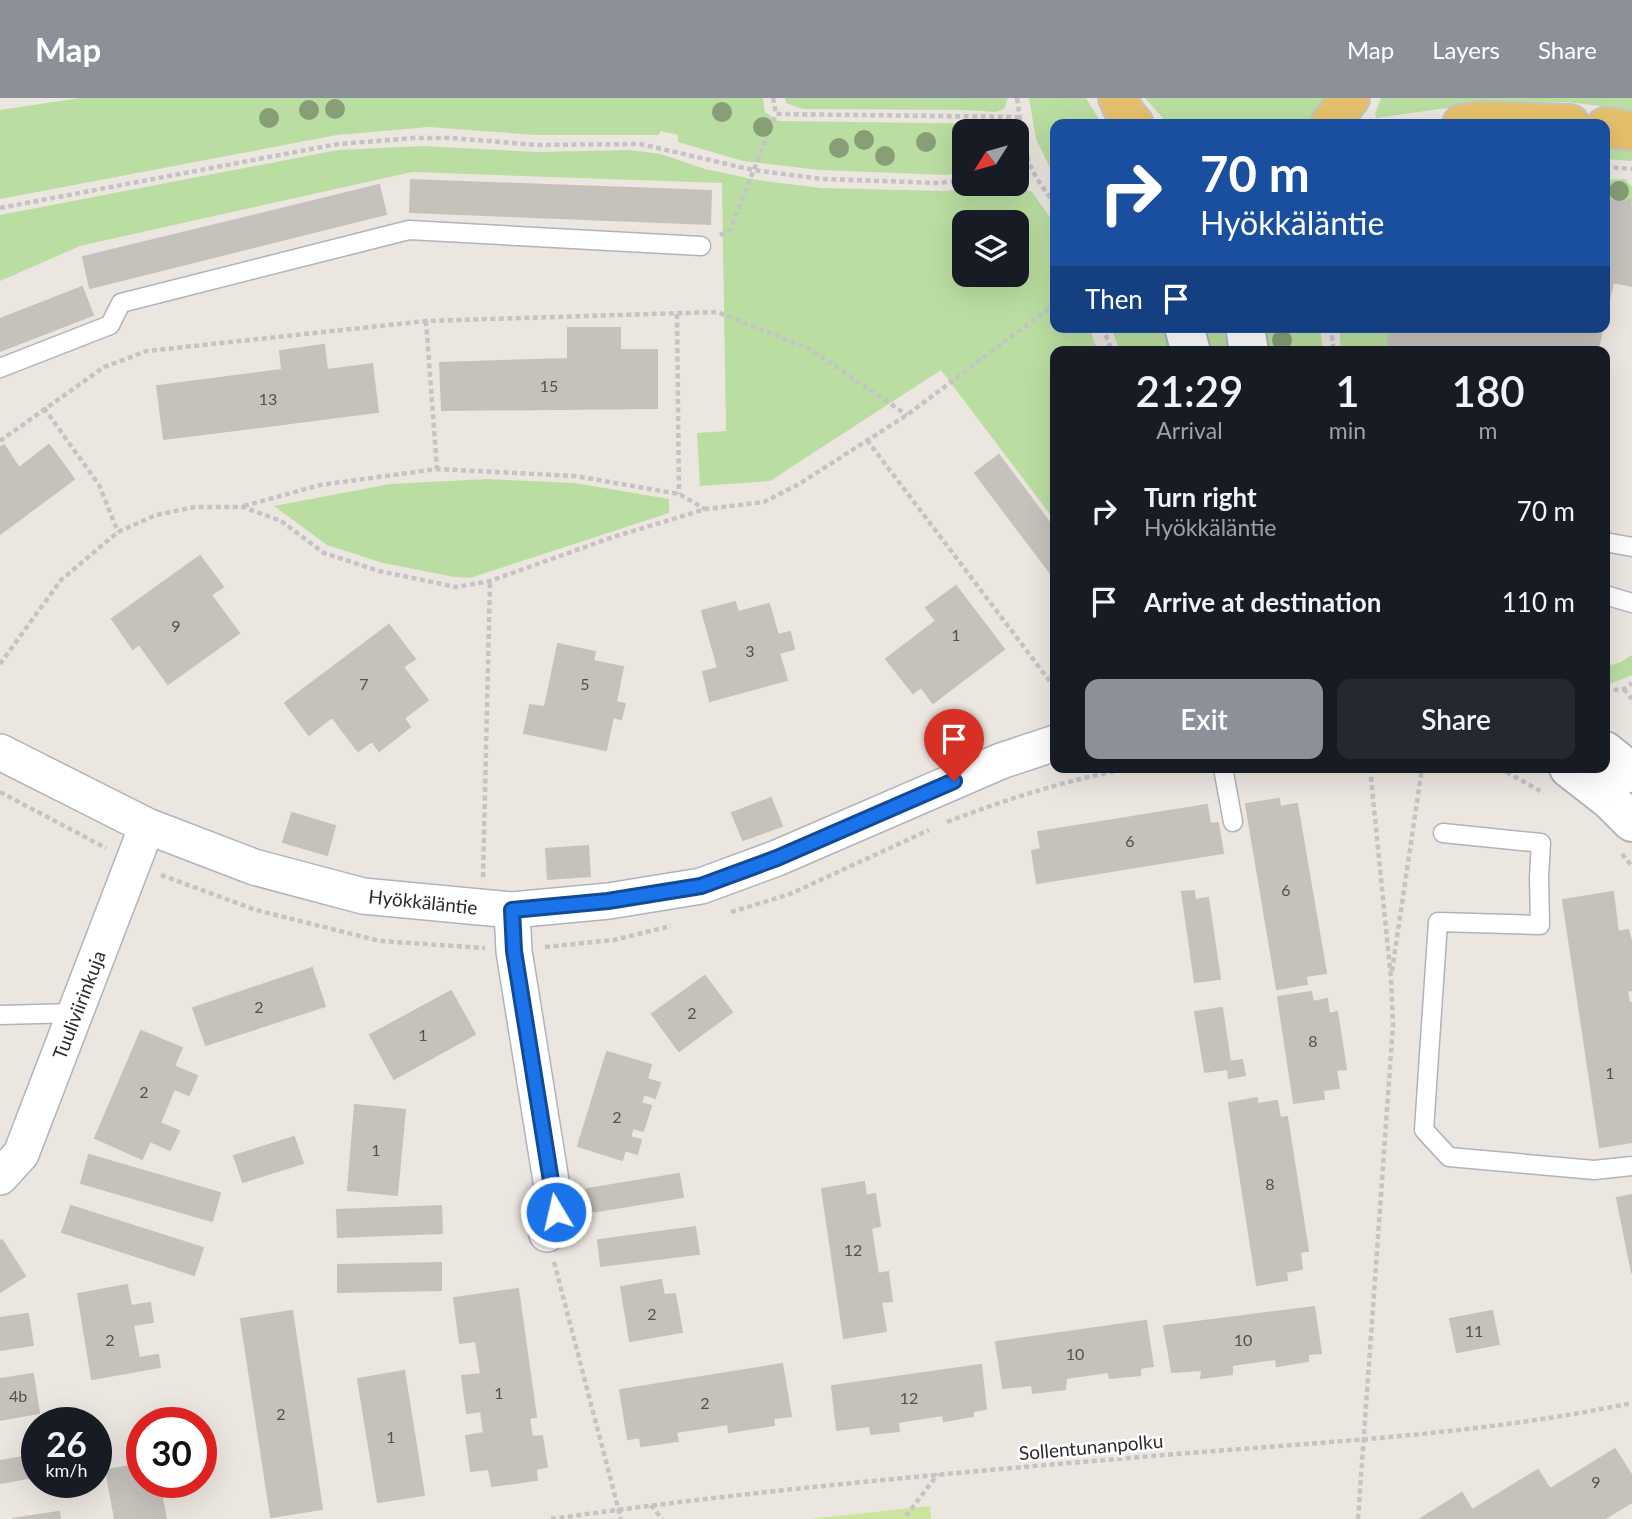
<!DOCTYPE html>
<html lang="en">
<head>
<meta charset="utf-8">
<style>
  :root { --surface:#171b24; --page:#242831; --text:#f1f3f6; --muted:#9ea1a6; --accent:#8c9099 }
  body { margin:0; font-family:Lato,sans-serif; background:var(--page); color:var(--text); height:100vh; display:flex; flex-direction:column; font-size:26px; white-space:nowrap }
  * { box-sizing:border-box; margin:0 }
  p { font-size:23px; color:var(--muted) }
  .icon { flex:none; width:38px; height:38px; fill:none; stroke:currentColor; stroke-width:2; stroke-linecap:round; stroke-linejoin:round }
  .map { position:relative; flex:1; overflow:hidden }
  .sheet { position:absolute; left:1050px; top:248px; width:560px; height:427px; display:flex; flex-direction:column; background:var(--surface); border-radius:14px; box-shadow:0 7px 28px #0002 }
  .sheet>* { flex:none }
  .guide { position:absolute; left:1050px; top:21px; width:560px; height:214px; border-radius:14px; box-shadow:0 7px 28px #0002; background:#1a4fa0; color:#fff; overflow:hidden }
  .needle { width:46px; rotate:233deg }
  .buttons { position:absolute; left:952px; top:21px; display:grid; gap:14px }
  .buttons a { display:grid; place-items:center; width:77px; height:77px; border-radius:14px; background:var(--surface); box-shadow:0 7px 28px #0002; font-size:35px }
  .speed { position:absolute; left:21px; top:1309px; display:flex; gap:14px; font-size:35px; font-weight:700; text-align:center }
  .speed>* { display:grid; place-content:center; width:91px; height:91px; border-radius:50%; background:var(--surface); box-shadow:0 7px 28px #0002; line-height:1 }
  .speed small { font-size:18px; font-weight:400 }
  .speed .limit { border:10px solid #d22; background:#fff; color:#111 }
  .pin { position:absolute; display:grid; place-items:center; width:60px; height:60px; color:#fff; margin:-72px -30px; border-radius:50% 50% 50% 0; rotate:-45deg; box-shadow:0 0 7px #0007 }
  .pin .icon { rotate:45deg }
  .me { position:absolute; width:77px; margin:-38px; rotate:351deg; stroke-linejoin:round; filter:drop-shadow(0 0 5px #0008) }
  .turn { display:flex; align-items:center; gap:24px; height:147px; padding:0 35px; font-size:32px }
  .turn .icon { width:91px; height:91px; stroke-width:2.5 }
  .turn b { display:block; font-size:49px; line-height:60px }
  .then { display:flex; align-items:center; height:66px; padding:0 35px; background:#0003; gap:14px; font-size:26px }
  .eta { display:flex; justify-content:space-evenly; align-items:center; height:119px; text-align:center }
  .eta b { font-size:42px; font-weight:600; line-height:49px }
  .primary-button { display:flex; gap:14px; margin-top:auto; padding:14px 35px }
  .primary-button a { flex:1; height:80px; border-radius:14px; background:var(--accent); color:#fff; font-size:28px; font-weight:600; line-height:80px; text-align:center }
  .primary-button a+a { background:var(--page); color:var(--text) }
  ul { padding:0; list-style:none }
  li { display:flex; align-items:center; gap:21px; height:91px; padding:0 35px }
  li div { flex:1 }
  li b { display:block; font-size:26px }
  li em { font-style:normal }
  header { display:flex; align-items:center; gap:42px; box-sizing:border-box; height:98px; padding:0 35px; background:var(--accent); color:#fff }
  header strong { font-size:33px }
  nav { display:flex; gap:38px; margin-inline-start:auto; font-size:24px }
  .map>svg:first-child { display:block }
  .green { fill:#badea1; fill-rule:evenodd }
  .pitch { fill:#cce49e }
  .building { fill:#c5c1bb; stroke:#c8c1b9; stroke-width:2 }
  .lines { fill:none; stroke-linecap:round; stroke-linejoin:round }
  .lane-casing { stroke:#b0b3bb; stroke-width:21 }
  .street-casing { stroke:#b0b3bb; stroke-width:38 }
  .secondary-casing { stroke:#b0b3bb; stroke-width:42 }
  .primary-casing { stroke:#c4c4c4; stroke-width:42 }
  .path { stroke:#c4c4c4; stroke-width:4.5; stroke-dasharray:5 3.5; stroke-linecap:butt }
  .lane { stroke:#fff; stroke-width:18 }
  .street { stroke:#fff; stroke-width:35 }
  .secondary { stroke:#fff; stroke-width:38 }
  .primary { stroke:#e5c06c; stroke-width:38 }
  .tree { fill:#879e77 }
  .route-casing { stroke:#114b97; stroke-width:18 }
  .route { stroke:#1a73e8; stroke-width:12 }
  .labels { text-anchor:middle; stroke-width:5; stroke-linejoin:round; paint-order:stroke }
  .number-label { font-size:16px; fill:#525150 }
  .street-label { font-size:19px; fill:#2c2c2c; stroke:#fff }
</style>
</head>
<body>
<header>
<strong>Map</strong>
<nav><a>Map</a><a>Layers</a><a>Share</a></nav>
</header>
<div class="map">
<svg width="1632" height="1421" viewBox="0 0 1632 1421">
  <rect width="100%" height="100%" fill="#ece6e0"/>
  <path class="green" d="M 80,0 L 763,0 L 765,14 L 778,23 L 1003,26 L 1010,33 L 964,33 L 964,74 L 945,77 L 820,72 L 743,63 L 678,44 L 678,37 L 661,33 L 658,37 L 535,37 L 429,29 L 337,37 L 0,101 L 0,12 Z
    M 785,0 L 1008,0 L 1004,11 L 995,14 L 967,12 L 803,11 L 786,5 Z
    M 1029,0 L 1086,0 L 1102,26 L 1055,26 L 1055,80 L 1036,41 Z
    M 1145,0 L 1330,0 L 1321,14 L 1308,26 L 1168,26 Z
    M 1381,0 L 1632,0 L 1632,12 L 1566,4 L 1482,5 L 1376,20 L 1375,16 Z
    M 1605,44 L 1632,46 L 1632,63 L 1605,61 Z
    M 422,48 L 537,54 L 630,52 L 661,56 L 705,71 L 757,82 L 821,90 L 944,93 L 1008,86 L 1032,94 L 1055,126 L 1055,229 L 1089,229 L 1098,254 L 1055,254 L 1055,423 L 941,272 L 770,383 L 700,388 L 697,335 L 726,333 L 722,85 L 412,74 L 80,148 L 0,183 L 0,117 L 338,52 ZM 964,124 L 1017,124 L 1017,177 L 964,177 Z
    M 1625,81 L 1632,89 L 1632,102 L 1605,104 L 1605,82 Z
    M 1111,229 L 1171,229 L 1178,254 L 1120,254 Z
    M 1201,229 L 1223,229 L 1228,254 L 1211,254 Z
    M 1262,229 L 1320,229 L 1323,254 L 1266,254 Z
    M 1339,229 L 1391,229 L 1386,254 L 1341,254 Z
    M 487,381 L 575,385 L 669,401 L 669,415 L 470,480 L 454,479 L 383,465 L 327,447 L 274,408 L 390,386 Z
    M 1632,557 L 1632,577 L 1605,588 L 1605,568 L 1619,565 Z"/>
  <path class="pitch" d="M 930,1408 L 931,1421 L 810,1421 Z"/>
  <path class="building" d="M 411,82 L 711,93 L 710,126 L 410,114 Z
    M 379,87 L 386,116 L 90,190 L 83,159 Z
    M 1632,102 L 1630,108 L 1605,220 L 1605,104 Z
    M 1630,108 L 1632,109 L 1632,188 L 1613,184 Z
    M 82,189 L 93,217 L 0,253 L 0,221 Z
    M 1391,229 L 1603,229 L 1597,254 L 1386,254 Z
    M 568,230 L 620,230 L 620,252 L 657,252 L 657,310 L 442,312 L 440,265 L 568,261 Z
    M 324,247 L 327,272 L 372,266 L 378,314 L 164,341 L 157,288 L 282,272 L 280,253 Z
    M 4,347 L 19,370 L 49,347 L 74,381 L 0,436 L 0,350 Z
    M 999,357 L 1055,432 L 1055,481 L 975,375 Z
    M 200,458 L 223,489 L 211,497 L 239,535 L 168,586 L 139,546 L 133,551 L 112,521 Z
    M 956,488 L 1004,551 L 933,605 L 921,589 L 913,595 L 886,561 L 936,523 L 926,510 Z
    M 735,504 L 738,514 L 769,506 L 778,537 L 790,534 L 794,551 L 779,555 L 787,582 L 710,603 L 703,574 L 718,570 L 702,513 Z
    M 389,527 L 415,561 L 403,569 L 428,602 L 404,620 L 410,629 L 379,653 L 372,643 L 358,653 L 332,619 L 309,637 L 285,605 Z
    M 558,546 L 595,554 L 593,563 L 623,569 L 616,604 L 625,606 L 621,621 L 613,619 L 606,652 L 524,635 L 530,607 L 545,609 Z
    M 771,700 L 782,728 L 743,742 L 732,715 Z
    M 1279,701 L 1280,709 L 1297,706 L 1326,875 L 1306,878 L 1307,886 L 1277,891 L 1246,706 Z
    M 1207,707 L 1210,726 L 1218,725 L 1223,755 L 1037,785 L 1032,753 L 1041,751 L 1038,734 Z
    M 292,715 L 335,728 L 327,757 L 283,744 Z
    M 588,748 L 590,778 L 548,781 L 546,751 Z
    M 1194,793 L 1195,802 L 1208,800 L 1220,881 L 1195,884 L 1182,794 Z
    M 1613,794 L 1618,834 L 1628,832 L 1632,846 L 1632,892 L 1627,893 L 1629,905 L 1632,905 L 1632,1044 L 1600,1049 L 1563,802 Z
    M 312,870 L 325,908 L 206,947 L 193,910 Z
    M 705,878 L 732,914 L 679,953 L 652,916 Z
    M 451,893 L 475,936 L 394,981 L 370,937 Z
    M 1311,894 L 1313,904 L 1327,901 L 1329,916 L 1337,914 L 1346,971 L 1336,972 L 1339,990 L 1323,992 L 1324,1001 L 1294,1005 L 1278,899 Z
    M 1222,910 L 1230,964 L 1242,962 L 1245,977 L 1229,980 L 1228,971 L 1205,974 L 1195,914 Z
    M 141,933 L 182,950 L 174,968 L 197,978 L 189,997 L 174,991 L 160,1025 L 179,1033 L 170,1052 L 150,1043 L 142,1061 L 95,1040 Z
    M 607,954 L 651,967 L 647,981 L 660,985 L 655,1000 L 644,996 L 641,1005 L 651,1008 L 643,1033 L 633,1030 L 630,1039 L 641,1042 L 637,1056 L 625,1052 L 622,1062 L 578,1048 Z
    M 1257,1000 L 1257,1006 L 1277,1003 L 1280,1020 L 1287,1019 L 1308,1153 L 1300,1154 L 1302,1171 L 1286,1174 L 1287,1182 L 1257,1187 L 1229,1005 Z
    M 355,1007 L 405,1012 L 397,1097 L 348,1092 Z
    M 294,1039 L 303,1065 L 243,1084 L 234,1058 Z
    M 89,1057 L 220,1095 L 212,1123 L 81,1085 Z
    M 679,1076 L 683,1099 L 591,1114 L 587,1091 Z
    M 864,1084 L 866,1098 L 875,1096 L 880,1128 L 871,1130 L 878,1176 L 888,1174 L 892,1203 L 881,1204 L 886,1233 L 844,1240 L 822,1091 Z
    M 1632,1097 L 1632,1175 L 1617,1100 Z
    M 71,1108 L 203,1150 L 194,1177 L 62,1134 Z
    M 441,1108 L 442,1135 L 338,1139 L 337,1112 Z
    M 695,1129 L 699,1156 L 601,1168 L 598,1142 Z
    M 2,1142 L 25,1178 L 0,1194 L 0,1144 Z
    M 441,1165 L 441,1192 L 338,1194 L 338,1167 Z
    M 661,1182 L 664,1197 L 675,1196 L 682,1234 L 630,1243 L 621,1189 Z
    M 127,1187 L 131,1208 L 150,1205 L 153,1224 L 133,1227 L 139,1260 L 158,1257 L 160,1269 L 92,1281 L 78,1196 Z
    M 518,1191 L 536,1319 L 529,1320 L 532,1339 L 542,1338 L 547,1369 L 536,1371 L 537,1382 L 492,1388 L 489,1371 L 471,1373 L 466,1338 L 484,1335 L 481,1313 L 467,1315 L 462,1278 L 481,1276 L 476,1243 L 460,1245 L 454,1200 Z
    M 1314,1209 L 1321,1255 L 1308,1256 L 1308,1263 L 1277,1268 L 1276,1261 L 1232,1267 L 1232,1276 L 1201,1280 L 1202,1272 L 1172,1274 L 1164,1228 Z
    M 292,1213 L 322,1411 L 271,1419 L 241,1221 Z
    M 1492,1213 L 1499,1246 L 1457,1254 L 1450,1221 Z
    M 28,1216 L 33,1247 L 0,1252 L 0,1220 Z
    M 1146,1223 L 1153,1268 L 1140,1270 L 1140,1277 L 1110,1280 L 1108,1274 L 1066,1280 L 1065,1291 L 1033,1295 L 1032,1287 L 1003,1290 L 996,1244 Z
    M 782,1266 L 791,1318 L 773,1320 L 774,1327 L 729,1334 L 728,1326 L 676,1334 L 678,1343 L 641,1348 L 640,1339 L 628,1341 L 620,1292 Z
    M 981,1267 L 986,1311 L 973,1313 L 973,1318 L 944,1323 L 943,1317 L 898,1324 L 899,1333 L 871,1336 L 870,1328 L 837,1332 L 832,1288 Z
    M 404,1273 L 424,1397 L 378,1404 L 358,1281 Z
    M 33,1276 L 39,1315 L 0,1322 L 0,1281 Z
    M 1615,1351 L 1632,1378 L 1632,1404 L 1604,1421 L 1420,1421 L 1462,1395 L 1472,1412 L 1538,1372 L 1550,1391 Z
    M 30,1358 L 34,1379 L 0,1385 L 0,1363 Z
    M 142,1366 L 142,1384 L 159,1384 L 166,1421 L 115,1421 L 106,1372 Z
    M 59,1414 L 60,1421 L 12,1421 Z"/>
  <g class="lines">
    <g class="lane-casing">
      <path id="lane" d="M 0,270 L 110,227 L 121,205 L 409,132 L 701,148
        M 1605,444 L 1632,449
        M 1605,497 L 1632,505
        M 1223,670 L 1233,724
        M 1443,735 L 1541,745 L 1539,779 L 1540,827 L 1438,824 L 1424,1032 L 1449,1059 L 1594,1072 L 1632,1068
        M 0,917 L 76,915"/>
    </g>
    <g class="street-casing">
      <path id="street" d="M 0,654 L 147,728 L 254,769 L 363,798 L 512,812 L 609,803 L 701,788 L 777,760 L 1001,663 L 1055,645
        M 512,812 L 514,853 L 556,1114 L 547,1136
        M 0,1079 L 21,1056 L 147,728"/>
    </g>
    <g class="secondary-casing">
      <path id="secondary" d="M 1184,229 L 1191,254
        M 1245,229 L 1249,254
        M 1605,653 L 1632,675
        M 1569,670 L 1610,702 L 1632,724"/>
    </g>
    <g class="primary-casing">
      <path id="primary" d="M 1118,0 L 1126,17 L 1134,26
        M 1330,26 L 1350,0
        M 1462,26 L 1482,23 L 1570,26
        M 1605,29 L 1632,33"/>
    </g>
    <path class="path" d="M 773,0 L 776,16 L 1020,19
      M 1017,0 C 1024,48 1022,66 1055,105
      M 1605,69 L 1632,71
      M 1017,72 L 1030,68
      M 0,110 L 338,46 L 414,40 L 452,40 L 536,47 L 640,46 L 753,72 L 822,81 L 939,85 L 964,82
      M 720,137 L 730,132 L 776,16
      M 677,216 L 679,396
      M 426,223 L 437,371
      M 1103,229 L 1112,254
      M 1331,229 L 1334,254
      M 44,310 L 99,387 L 118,434
      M 867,342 L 1055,590
      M 0,343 L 104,269 L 147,253 L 426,223 L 717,214 L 810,251 L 907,317
      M 244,408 L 320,387 L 437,371 L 575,378 L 679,396 L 705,411
      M 0,566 L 61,482 L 118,434 L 156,417 L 195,409 L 243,409 L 281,423 L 324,455 L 379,473 L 456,489 L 490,483 L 613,439 L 706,411 L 764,404 L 799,386 L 907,317 L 1055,206
      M 1624,591 L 1632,601
      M 1605,593 L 1624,591 L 1632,585
      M 1499,670 L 1544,695
      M 0,694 L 106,750
      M 947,724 C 1007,701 1067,682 1130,670
      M 1622,756 L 1632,768
      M 161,777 L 256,812 L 380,843 L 485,850
      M 483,779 L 490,483
      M 731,814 L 790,796 L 929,732
      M 545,849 L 614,842 L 671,828
      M 1392,873 L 1422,670
      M 554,1164 L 621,1421
      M 651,1407 L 662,1421
      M 906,1418 L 938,1376
      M 551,1421 C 755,1392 960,1374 1165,1357 C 1321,1344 1478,1337 1632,1305
      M 1358,1421 L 1393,927 L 1391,881 L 1370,670"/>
    <use href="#lane" class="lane"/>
    <use href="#street" class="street"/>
    <use href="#secondary" class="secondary"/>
    <use href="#primary" class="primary"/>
  </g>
  <g class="tree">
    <circle cx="335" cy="11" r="10"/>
    <circle cx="309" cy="12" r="10"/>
    <circle cx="722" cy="14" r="10"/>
    <circle cx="269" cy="20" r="10"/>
    <circle cx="763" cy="29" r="10"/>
    <circle cx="864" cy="42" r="10"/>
    <circle cx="926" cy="44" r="10"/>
    <circle cx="839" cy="50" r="10"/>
    <circle cx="885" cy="58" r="10"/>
    <circle cx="1619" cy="93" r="10"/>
    <circle cx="1282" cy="242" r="10"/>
  </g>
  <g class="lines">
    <g class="route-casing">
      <path id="route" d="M 556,1114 L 514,853 L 512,812 L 608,803 L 701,788 L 777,760 L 954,683"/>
    </g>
    <use href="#route" class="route"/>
  </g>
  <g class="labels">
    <g class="number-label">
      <text x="549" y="294">15</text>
      <text x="268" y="307">13</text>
      <text x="176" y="534">9</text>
      <text x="956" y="543">1</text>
      <text x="750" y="559">3</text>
      <text x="364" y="592">7</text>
      <text x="585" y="592">5</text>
      <text x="1130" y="749">6</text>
      <text x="1286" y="798">6</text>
      <text x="259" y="915">2</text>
      <text x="692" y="921">2</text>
      <text x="423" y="943">1</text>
      <text x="1313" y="949">8</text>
      <text x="1610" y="981">1</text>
      <text x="144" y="1000">2</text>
      <text x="617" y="1025">2</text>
      <text x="376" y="1058">1</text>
      <text x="1270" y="1092">8</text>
      <text x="853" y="1158">12</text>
      <text x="652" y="1222">2</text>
      <text x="1474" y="1239">11</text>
      <text x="110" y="1248">2</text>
      <text x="1243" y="1248">10</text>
      <text x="1075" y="1262">10</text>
      <text x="499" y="1301">1</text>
      <text x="18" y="1304">4b</text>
      <text x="909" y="1306">12</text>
      <text x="705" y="1311">2</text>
      <text x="281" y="1322">2</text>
      <text x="391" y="1345">1</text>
      <text x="1596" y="1390">9</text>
    </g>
    <g class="street-label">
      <text transform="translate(423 804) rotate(6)" y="7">Hyökkäläntie</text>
      <text transform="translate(79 907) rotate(-69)" y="7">Tuuliviirinkuja</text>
      <text transform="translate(1091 1349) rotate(-5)" y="7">Sollentunanpolku</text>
    </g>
  </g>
</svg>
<div class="buttons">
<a><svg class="needle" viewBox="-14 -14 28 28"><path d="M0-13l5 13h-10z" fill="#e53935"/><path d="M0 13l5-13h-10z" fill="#9ea1a6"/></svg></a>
<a><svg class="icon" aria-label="layers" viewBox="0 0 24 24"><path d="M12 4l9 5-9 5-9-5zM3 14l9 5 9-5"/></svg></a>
</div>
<div class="speed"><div>26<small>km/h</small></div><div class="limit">30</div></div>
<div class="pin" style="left:954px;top:683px;background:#d93025"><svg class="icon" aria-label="arrive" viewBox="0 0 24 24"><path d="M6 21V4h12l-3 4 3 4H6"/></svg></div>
<svg class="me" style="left:556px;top:1114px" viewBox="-20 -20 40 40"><circle r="17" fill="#1a73e8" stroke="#fff" stroke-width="3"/><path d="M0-11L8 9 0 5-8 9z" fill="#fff"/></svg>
<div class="guide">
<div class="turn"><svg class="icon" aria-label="right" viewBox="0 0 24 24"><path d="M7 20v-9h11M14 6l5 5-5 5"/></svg><div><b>70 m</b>Hyökkäläntie</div></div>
<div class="then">Then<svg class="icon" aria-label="arrive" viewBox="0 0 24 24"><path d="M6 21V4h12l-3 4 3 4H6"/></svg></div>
</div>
<section class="sheet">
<div class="eta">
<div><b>21:29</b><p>Arrival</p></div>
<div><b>1</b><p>min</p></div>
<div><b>180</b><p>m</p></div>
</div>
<ul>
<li><svg class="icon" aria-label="right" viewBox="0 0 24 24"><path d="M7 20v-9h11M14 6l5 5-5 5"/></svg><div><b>Turn right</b><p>Hyökkäläntie</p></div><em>70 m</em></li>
<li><svg class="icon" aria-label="arrive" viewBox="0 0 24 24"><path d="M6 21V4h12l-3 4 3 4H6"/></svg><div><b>Arrive at destination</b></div><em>110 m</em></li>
</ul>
<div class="primary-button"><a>Exit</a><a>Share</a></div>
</section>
</div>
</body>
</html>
